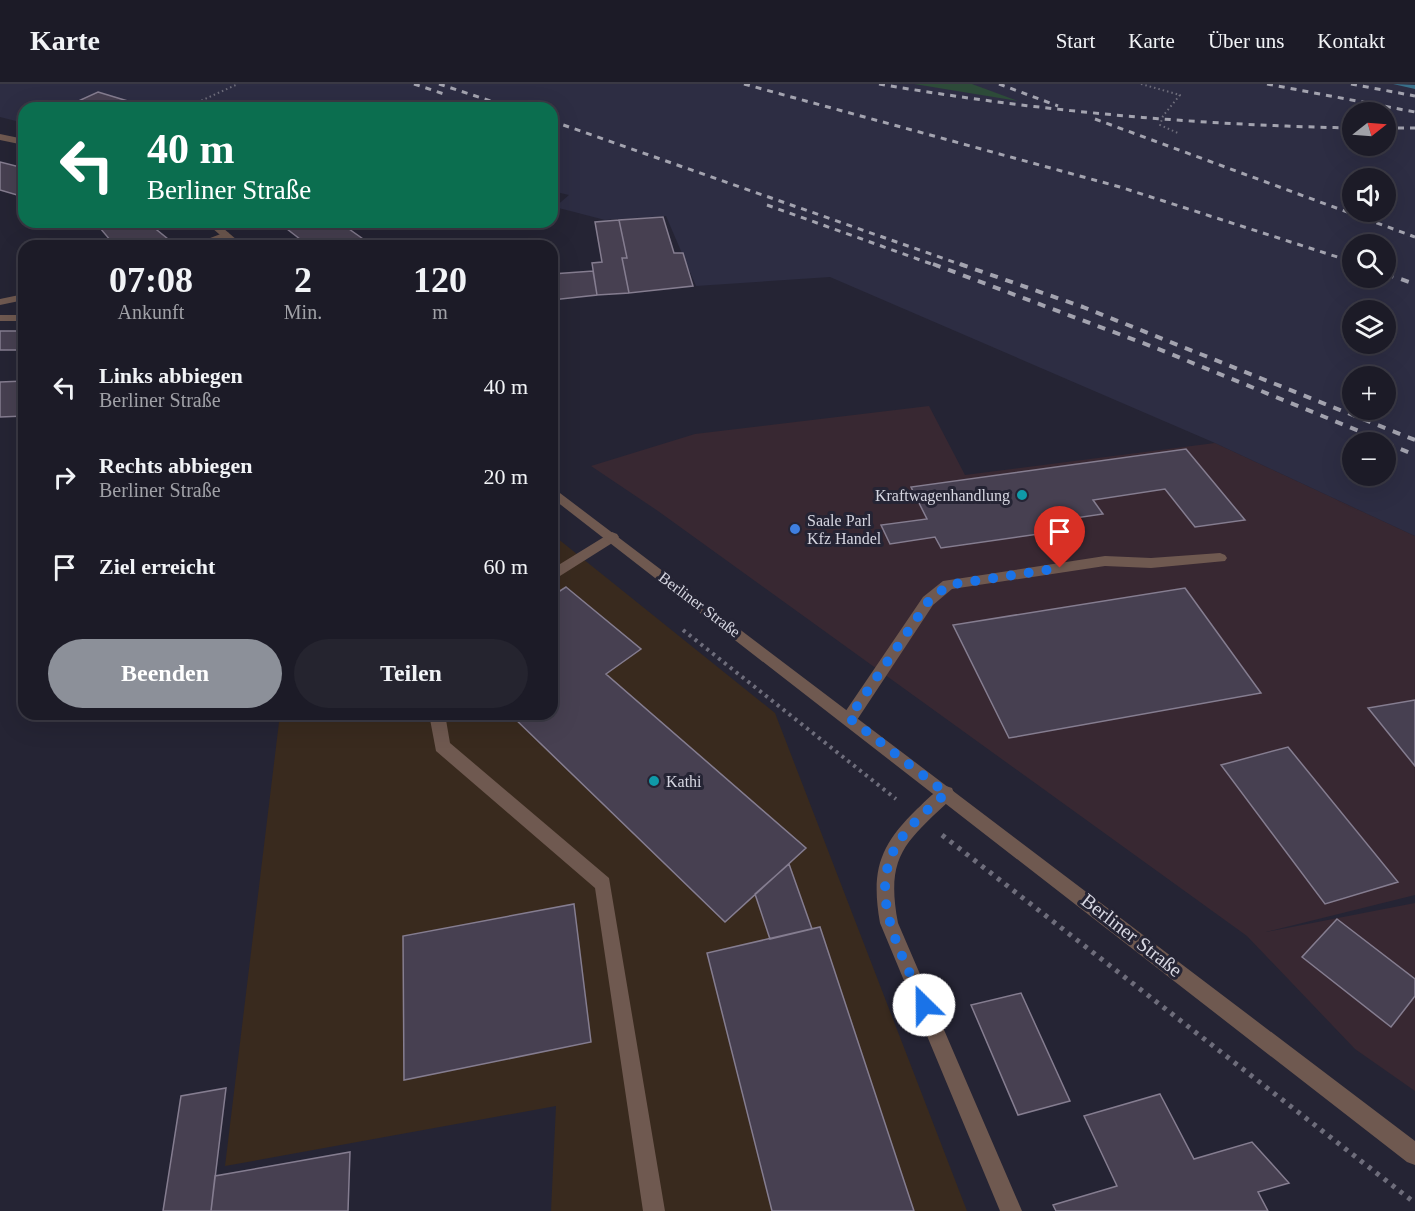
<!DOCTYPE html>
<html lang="de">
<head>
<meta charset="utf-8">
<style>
  :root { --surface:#1c1b27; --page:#25242f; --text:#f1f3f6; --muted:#a0a1a7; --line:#3a3944; --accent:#8c9099 }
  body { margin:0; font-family:"Times New Roman",serif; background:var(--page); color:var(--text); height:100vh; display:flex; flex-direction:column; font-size:22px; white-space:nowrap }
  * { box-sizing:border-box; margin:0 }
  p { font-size:20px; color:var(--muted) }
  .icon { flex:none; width:33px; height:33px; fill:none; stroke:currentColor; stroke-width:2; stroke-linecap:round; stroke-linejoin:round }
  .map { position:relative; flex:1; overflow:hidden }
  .details { position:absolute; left:18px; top:156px; width:540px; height:480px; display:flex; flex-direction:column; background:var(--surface); border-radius:18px; box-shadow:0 6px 24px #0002,0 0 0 2px var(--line) }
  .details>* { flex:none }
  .hud { position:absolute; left:18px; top:18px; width:540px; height:126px; border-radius:18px; box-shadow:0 6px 24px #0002,0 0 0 2px var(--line); background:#0b6e4f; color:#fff; overflow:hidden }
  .needle { width:39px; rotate:73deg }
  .buttons { position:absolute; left:1342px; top:18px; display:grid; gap:12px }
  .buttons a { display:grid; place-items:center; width:54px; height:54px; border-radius:50%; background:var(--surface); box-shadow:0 6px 24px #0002,0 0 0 2px var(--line); font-size:30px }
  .pin { position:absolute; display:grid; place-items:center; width:51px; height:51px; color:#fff; margin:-62px -26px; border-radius:50% 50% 50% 0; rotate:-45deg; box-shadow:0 0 6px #0007 }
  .pin .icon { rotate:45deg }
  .me { position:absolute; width:66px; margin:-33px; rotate:337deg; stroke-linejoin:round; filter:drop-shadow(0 0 4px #0008) }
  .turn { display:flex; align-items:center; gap:21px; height:126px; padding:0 30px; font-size:27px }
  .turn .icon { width:78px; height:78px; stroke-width:2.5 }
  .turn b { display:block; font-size:42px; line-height:51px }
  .eta { display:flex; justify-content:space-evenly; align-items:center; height:102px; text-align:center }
  .eta b { font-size:36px; font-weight:800; line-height:42px }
  .action { display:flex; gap:12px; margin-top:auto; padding:12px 30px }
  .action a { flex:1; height:69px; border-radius:36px; background:var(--accent); color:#fff; font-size:24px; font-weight:800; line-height:69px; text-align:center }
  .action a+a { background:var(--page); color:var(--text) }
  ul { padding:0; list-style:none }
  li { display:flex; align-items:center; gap:18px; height:90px; padding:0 30px }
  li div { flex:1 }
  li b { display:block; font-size:22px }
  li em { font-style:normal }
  header { display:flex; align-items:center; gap:36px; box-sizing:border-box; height:84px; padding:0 30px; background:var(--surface); border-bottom:2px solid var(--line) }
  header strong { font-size:28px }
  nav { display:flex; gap:33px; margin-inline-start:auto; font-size:21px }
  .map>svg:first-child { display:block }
  .commercial { fill:#382832 }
  .industrial { fill:#392a1e }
  .built { fill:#2d2d43; fill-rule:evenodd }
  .green { fill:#2d4b39 }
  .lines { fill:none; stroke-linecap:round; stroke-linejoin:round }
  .stream { fill:#38708a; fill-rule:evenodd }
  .building { fill:#474051; stroke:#857d90; stroke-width:1.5 }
  .path-far2 { stroke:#6e6d7b; stroke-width:2; stroke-dasharray:1.5 3; stroke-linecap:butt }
  .path-far1 { stroke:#6e6d7b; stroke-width:4; stroke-dasharray:3 4.5; stroke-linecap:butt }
  .path { stroke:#6e6d7b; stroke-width:5; stroke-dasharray:4 6; stroke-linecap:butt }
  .service { fill:#6f5950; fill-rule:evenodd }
  .minor { fill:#6f5950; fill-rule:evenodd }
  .tertiary { fill:#6f5950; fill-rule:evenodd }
  .rail-far1 { stroke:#a3a3af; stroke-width:3; stroke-dasharray:6 6; stroke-linecap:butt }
  .rail { stroke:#a3a3af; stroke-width:4; stroke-dasharray:8 8; stroke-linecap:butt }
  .route { stroke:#1a73e8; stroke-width:10; stroke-dasharray:0 18 }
  .culture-dot { fill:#0f9aa8; stroke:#252434; stroke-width:2 }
  .shop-dot { fill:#3f7fe0; stroke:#252434; stroke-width:2 }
  .labels { text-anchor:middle; stroke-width:6; stroke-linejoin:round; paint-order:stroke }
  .poi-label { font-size:16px; fill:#d6d6e1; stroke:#252434; text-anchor:start }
  .street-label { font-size:16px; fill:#d6d6e1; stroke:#252434 }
  .near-street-label { font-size:20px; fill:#d6d6e1; stroke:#252434 }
</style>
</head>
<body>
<header>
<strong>Karte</strong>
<nav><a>Start</a><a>Karte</a><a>Über uns</a><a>Kontakt</a></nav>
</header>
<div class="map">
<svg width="1415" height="1127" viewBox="0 0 1415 1127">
  <rect width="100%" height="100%" fill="#252434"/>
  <path class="commercial" d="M 929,322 L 965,391 L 1215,359 L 1415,452 L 1415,811 L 1266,848 L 1415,819 L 1415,1007 L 1355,965 L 1247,852 L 658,427 L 591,382 L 695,350 Z"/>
  <path class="industrial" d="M 552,450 L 775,629 L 967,1127 L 551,1127 L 556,1022 L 225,1082 L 280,630 L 552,630 Z"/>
  <path class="built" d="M 0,0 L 1415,0 L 1415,452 L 1215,359 L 830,193 L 696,202 L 666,132 L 605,136 L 555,123 L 569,111 L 552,107 L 552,24 L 24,24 L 24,39 L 0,33 ZM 1353,28 L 1386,28 L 1386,62 L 1353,62 ZM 1353,94 L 1386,94 L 1386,128 L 1353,128 ZM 1353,160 L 1386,160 L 1386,194 L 1353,194 ZM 1353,226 L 1386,226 L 1386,260 L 1353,260 ZM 1353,292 L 1386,292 L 1386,326 L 1353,326 ZM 1353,358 L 1386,358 L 1386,392 L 1353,392 Z"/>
  <path class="green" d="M 914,0 L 972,0 L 1018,17 Z"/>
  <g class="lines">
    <path class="stream" d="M 1393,0 L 1415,1 L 1415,5 Z"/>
  </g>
  <path class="building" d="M 98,8 L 151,24 L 97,24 L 76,18 Z
    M 0,78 L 24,84 L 24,113 L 0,106 Z
    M 663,133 L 674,169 L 683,169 L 693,202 L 629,209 L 622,174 L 627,174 L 619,136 Z
    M 619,136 L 627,174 L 622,174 L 629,209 L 597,211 L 592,179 L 602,178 L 595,138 Z
    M 84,138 L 147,138 L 168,155 L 158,162 L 92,162 L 111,157 L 95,138 L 87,140 Z
    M 278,138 L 339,138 L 373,162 L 309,162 Z
    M 593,187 L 597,211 L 552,216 L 552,190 Z
    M 0,247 L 24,247 L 24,266 L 0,266 Z
    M 24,297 L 24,332 L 0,333 L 0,298 Z
    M 1186,365 L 1245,436 L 1195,443 L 1165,405 L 1093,416 L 1103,430 L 1068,435 L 1074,445 L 941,464 L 935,453 L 890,460 L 881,441 L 927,435 L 911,403 Z
    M 566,503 L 641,565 L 606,590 L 806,764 L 725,838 L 510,630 L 552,630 L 552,512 Z
    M 1185,504 L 1261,609 L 1009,654 L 953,541 Z
    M 1415,616 L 1415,682 L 1368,624 Z
    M 1288,663 L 1398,798 L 1325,820 L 1221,681 Z
    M 789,780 L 812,845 L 770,855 L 755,810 Z
    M 574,820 L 591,958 L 404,996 L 403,852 Z
    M 1337,835 L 1415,895 L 1415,912 L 1391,943 L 1302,873 Z
    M 820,843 L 914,1127 L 772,1127 L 707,869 Z
    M 1021,909 L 1070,1017 L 1018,1031 L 971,921 Z
    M 226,1004 L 211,1127 L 163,1127 L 181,1012 Z
    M 1160,1010 L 1194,1075 L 1252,1058 L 1289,1099 L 1258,1108 L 1268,1127 L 1056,1127 L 1053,1121 L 1117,1102 L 1084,1032 Z
    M 350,1068 L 348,1127 L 211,1127 L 215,1092 Z"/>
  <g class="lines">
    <path class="path-far2" d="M 1141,0 L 1180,11 L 1163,32 L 1160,41 L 1180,50
      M 185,24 L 238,0"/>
    <path class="path-far1" d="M 683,546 L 896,715"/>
    <path class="path" d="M 942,751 L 1415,1119"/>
    <path class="service" d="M 612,448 L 617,450 L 619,453 L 617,456 L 552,497 L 552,485 Z
      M 429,630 L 445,630 L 450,659 L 609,794 L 665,1127 L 643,1127 L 595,804 L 436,667 Z"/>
    <path class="minor" d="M 226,148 L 229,149 L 229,153 L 203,162 L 189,162 Z
      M 24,210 L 24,216 L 0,221 L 0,215 Z
      M 0,231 L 24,231 L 24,237 L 0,237 Z
      M 1220,469 L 1225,471 L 1227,474 L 1225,477 L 1151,484 L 1105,482 L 952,505 L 933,521 L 855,639 L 843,639 L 841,634 L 923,513 L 943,497 L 1105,472 L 1151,474 Z
      M 946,702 L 952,704 L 954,709 L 952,714 C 906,758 885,771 898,839 L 1022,1127 L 1000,1127 L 880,839 C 871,787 879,762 917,725 C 926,717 935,706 946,702 Z"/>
    <path class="tertiary" d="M 0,50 L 24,55 L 24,61 L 0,56 Z
      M 205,138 L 216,138 L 244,162 L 233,162 Z
      M 552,403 L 1415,1057 L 1415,1081 L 1407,1078 L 552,414 Z"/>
    <path class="rail-far1" d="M 414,0 L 447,11
      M 439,0 L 512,24
      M 744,0 L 1120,103 L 1353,178
      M 879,0 C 1036,27 1194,41 1353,44
      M 999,0 L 1058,22
      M 1267,0 L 1415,28
      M 1351,0 L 1415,12
      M 1095,35 L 1415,153
      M 552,37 L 965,182
      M 1386,44 L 1415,44
      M 767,121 L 937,182"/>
    <path class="rail" d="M 933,180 L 1156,264 L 1386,358
      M 960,180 L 1083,223 L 1415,356
      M 1386,190 L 1415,200
      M 1386,359 L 1415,371"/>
  </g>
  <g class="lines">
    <path class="route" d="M 924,921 C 903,871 865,811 898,759 C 910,740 930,724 946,709 L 849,634 L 928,518 L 948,501 L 1060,484"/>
  </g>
  <g class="culture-dot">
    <circle cx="1022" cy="411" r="6"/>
    <circle cx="654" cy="697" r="6"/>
  </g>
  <circle class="shop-dot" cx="795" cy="445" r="6"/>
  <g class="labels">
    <g class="poi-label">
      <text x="1010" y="417" text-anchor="end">Kraftwagenhandlung</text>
      <text x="807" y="442">Saale Parl<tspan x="807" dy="18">Kfz Handel</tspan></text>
      <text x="666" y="703">Kathi</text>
    </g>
    <g class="street-label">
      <text transform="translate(700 520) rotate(37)" y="6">Berliner Straße</text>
    </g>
    <g class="near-street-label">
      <text transform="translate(1132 851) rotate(38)" y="7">Berliner Straße</text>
    </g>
  </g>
</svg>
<div class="buttons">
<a><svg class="needle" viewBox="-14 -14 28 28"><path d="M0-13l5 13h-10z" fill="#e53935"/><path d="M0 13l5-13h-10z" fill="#a0a1a7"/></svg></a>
<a><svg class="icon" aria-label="sound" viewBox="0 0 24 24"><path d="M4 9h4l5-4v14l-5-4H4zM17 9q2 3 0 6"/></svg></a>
<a><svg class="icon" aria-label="search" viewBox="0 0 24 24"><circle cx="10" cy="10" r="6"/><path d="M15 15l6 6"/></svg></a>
<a><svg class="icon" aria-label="layers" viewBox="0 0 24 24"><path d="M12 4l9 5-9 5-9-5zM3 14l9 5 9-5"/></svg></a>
<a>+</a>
<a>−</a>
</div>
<div class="pin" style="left:1060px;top:484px;background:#d93025"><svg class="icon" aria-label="arrive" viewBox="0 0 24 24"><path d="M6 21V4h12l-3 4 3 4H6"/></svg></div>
<svg class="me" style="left:924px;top:921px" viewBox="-20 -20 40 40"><circle r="19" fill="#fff"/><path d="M0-13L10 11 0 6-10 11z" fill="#1a73e8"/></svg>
<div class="hud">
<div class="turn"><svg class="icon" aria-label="left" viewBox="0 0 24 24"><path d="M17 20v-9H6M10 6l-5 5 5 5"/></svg><div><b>40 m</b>Berliner Straße</div></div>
</div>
<section class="details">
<div class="eta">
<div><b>07:08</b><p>Ankunft</p></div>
<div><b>2</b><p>Min.</p></div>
<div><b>120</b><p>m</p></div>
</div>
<ul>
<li><svg class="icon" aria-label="left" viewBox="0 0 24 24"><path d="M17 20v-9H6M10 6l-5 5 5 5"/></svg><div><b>Links abbiegen</b><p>Berliner Straße</p></div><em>40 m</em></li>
<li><svg class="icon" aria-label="right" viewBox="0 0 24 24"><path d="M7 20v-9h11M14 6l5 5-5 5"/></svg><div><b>Rechts abbiegen</b><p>Berliner Straße</p></div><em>20 m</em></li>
<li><svg class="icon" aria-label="arrive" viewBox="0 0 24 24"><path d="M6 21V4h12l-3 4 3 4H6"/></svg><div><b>Ziel erreicht</b></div><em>60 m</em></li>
</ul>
<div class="action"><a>Beenden</a><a>Teilen</a></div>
</section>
</div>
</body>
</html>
